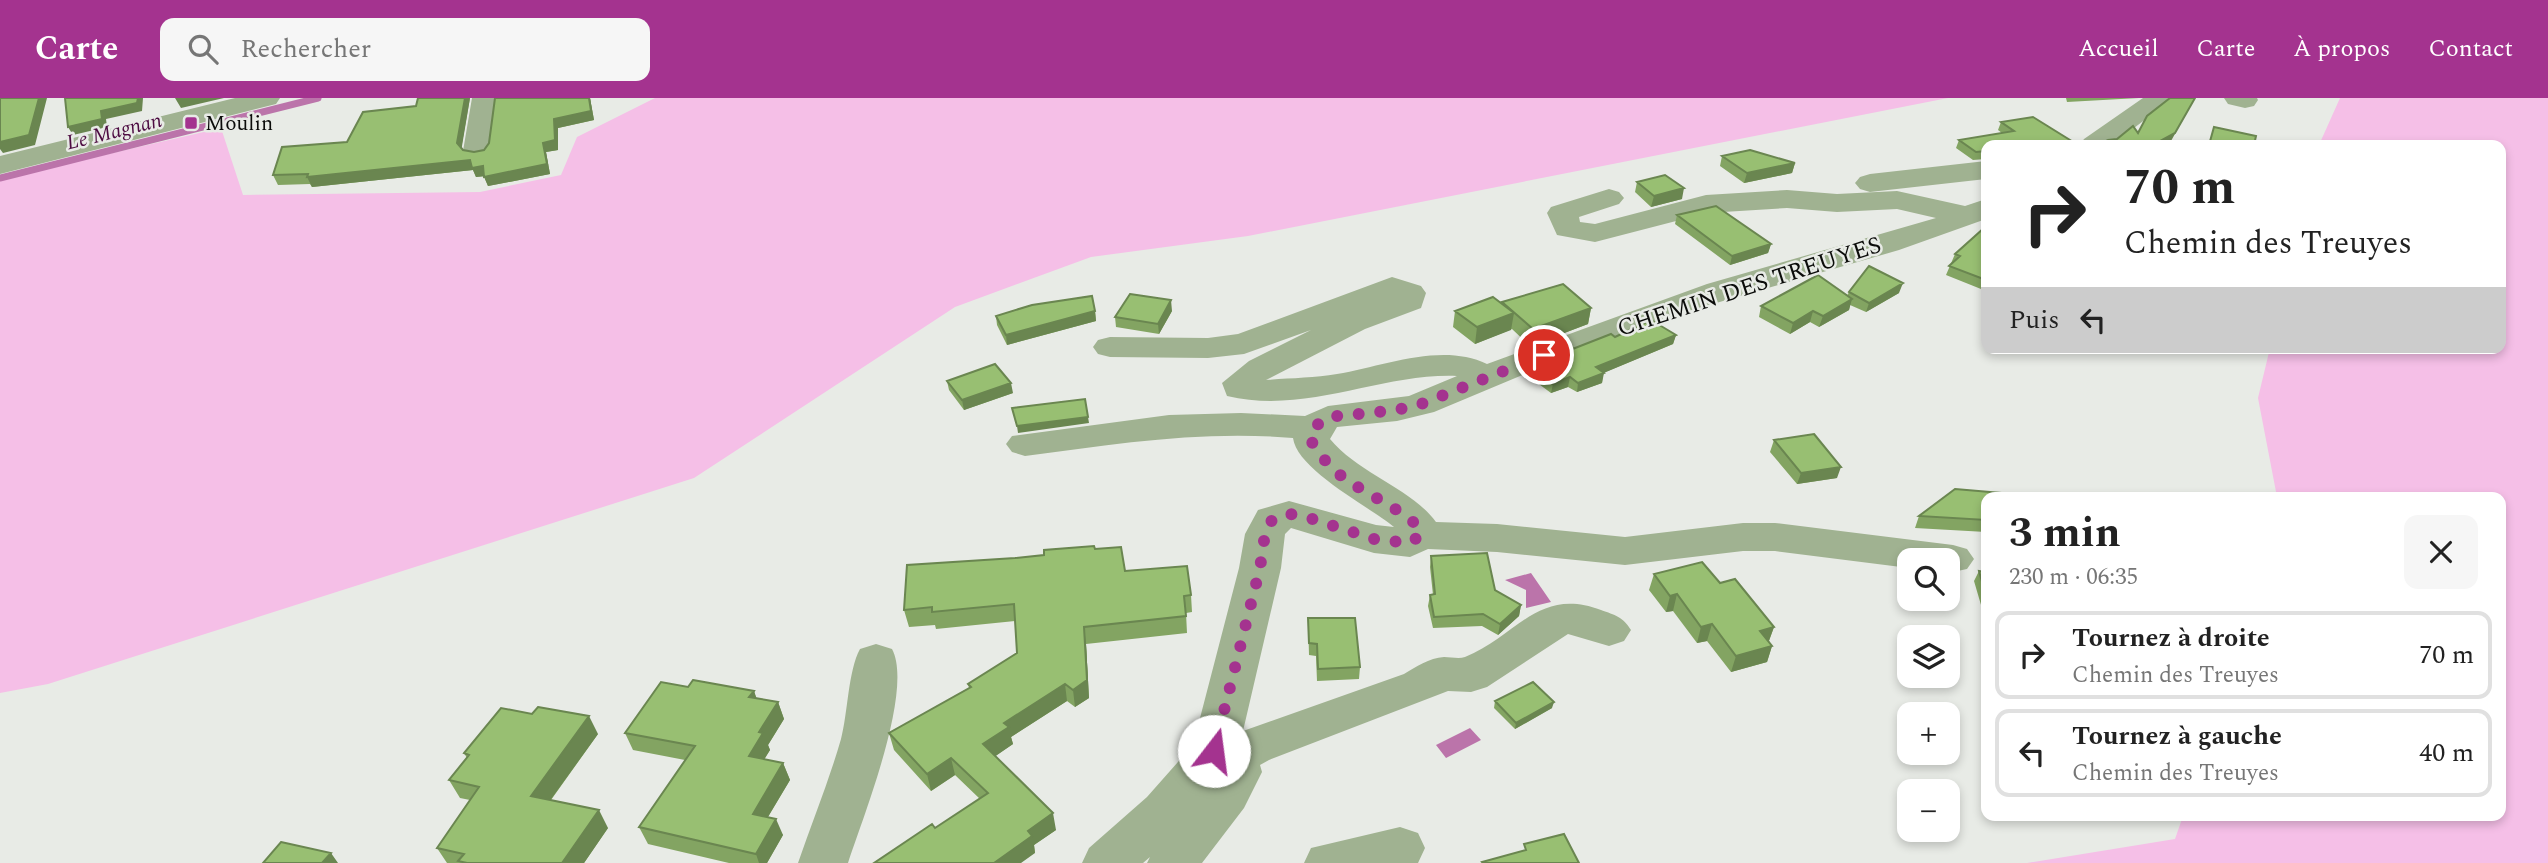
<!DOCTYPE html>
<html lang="fr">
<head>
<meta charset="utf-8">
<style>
  :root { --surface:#fff; --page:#f6f6f6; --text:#222; --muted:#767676; --line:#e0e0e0; --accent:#a4338f }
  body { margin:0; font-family:Spectral,serif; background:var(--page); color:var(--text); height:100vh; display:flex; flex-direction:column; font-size:26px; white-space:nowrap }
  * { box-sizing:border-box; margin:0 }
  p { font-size:23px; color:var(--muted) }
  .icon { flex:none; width:38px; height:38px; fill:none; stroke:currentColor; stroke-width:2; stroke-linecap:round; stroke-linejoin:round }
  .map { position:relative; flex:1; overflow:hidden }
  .details { position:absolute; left:1981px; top:394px; width:525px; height:329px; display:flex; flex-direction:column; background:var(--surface); border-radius:14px; box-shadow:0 4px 10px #0003 }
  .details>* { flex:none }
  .hud { position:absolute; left:1981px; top:42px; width:525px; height:214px; border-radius:14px; box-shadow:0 4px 10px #0003; background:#fff; color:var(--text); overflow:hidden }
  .controls { position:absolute; left:1897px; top:450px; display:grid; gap:14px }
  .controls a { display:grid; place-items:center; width:63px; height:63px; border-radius:14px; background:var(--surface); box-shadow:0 4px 10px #0003; font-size:35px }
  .pin { position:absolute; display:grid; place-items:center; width:60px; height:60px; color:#fff; margin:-30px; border:4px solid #fff; border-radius:50%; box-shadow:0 2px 7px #0007 }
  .me { position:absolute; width:77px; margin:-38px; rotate:15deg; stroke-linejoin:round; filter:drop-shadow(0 0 5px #0008) }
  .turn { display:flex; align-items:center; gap:24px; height:147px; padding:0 28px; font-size:32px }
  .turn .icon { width:91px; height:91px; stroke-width:2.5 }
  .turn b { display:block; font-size:49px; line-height:60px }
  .then { display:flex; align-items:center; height:66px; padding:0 28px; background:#0003; gap:14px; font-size:26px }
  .round { display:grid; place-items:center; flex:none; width:74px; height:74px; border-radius:14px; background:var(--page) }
  .summary { display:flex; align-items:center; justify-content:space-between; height:119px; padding:0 28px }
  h1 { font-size:42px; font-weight:700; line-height:52px }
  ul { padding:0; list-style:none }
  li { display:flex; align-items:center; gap:21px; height:88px; margin:0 14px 10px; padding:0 14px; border:4px solid var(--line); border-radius:14px }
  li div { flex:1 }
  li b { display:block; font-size:26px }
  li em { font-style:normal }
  header { display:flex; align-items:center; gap:42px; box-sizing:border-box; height:98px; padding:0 35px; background:var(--accent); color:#fff }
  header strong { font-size:33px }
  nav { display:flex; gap:38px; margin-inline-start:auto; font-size:24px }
  .search { width:490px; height:63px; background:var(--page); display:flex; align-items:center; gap:18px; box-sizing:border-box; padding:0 24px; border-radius:14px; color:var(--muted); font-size:26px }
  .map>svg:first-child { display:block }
  .green { fill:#f5bfe7 }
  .water { fill:#bb74aa }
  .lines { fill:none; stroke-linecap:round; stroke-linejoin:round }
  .stream { stroke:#bb74aa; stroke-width:7 }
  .minor { fill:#a0b291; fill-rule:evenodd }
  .wall { fill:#83a462 }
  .shaded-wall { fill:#6a8650 }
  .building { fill:#98bf72; stroke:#6a8650; stroke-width:2 }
  .route { stroke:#a4338f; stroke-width:12; stroke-dasharray:0 21.6 }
  .poi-dot { fill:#a4338f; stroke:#e8ebe6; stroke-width:2.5 }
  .labels { text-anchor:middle; stroke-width:5; stroke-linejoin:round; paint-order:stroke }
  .far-poi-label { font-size:21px; fill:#0b0c0a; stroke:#e8ebe6; text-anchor:start }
  .far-water-label { font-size:21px; font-style:italic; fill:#4d0c42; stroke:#e8ebe6 }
  .street-label { font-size:24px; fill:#0b0c0a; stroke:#e8ebe6 }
</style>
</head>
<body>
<header>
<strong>Carte</strong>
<div class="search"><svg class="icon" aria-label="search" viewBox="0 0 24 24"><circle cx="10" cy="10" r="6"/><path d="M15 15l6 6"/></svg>Rechercher</div>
<nav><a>Accueil</a><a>Carte</a><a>À propos</a><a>Contact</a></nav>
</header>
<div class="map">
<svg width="2548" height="765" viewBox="0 0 2548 765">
  <rect width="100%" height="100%" fill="#e8ebe6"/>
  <path class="green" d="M 655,0 L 1948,0 L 1248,138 L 1091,159 L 955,209 L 694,380 L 48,586 L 0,595 L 0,81 L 221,30 L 243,97 L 480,94 L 561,77 L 577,39 Z
    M 2340,0 L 2548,0 L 2548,765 L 2027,765 L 2175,741 L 2183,718 L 2501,718 L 2501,399 L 2277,399 L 2258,300 L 2270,250 L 2501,250 L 2501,47 L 2319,47 Z"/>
  <path class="water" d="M 1531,475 L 1551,504 L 1526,510 L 1526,492 L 1505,482 Z
    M 1470,630 L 1481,642 L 1446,660 L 1436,647 Z"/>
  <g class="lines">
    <path class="stream" d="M 0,80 L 318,0"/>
    <path class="minor" d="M 235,0 L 280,0 L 276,6 L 0,76 L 0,58 Z
      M 472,0 L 498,0 L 491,53 L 487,59 L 477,61 L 467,59 L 463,53 Z
      M 2143,0 L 2173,0 L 2112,47 L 2080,47 L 2084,41 Z
      M 2224,0 L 2257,0 L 2258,2 L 2254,8 L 2245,10 L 2228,6 Z
      M 1986,63 L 1986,81 L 1870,94 L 1860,91 L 1855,85 L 1860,79 L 1870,76 Z
      M 1609,91 L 1619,94 L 1624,100 L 1619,106 L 1579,119 L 1580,124 L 1595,126 L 1706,97 L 1787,92 L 1837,96 L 1897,93 L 1965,108 L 1986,101 L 1986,121 L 1899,152 L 1692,212 L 1580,253 L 1434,314 L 1397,323 L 1337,329 L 1330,341 C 1359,376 1411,390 1436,424 L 1497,426 L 1625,439 L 1743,425 L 1775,425 L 1953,447 L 1967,451 L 1974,461 L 1967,471 L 1948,475 L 1948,462 L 1909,462 L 1909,470 L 1775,453 L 1743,453 L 1625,467 L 1497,454 L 1428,451 L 1410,459 L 1374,455 L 1291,430 L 1285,436 L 1281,470 L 1243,633 L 1404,576 C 1416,569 1429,560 1444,559 C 1451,559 1459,561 1465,559 C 1516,539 1538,488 1601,512 C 1615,517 1623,519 1631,532 L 1624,543 L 1609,548 L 1568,536 L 1487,589 L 1471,594 L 1448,593 L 1269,662 L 1260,667 L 1262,674 L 1244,710 L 1202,765 L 1147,765 L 1150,759 L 1143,765 L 1082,765 L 1089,750 L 1147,699 L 1193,647 L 1239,470 L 1245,436 L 1258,412 L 1289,403 L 1376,427 L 1394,429 C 1370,409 1297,372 1293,340 C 1203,332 1114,346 1025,358 L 1012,354 L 1006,346 L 1012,338 L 1169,317 L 1241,315 L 1305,318 L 1328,308 L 1409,298 L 1457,278 C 1380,275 1307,317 1227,298 L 1222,285 L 1249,263 L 1311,232 L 1244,256 L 1208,260 L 1110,259 L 1098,256 L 1093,249 L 1098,242 L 1110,239 L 1208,240 L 1238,236 L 1392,179 L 1421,188 L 1426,195 L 1421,210 L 1365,231 L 1266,282 C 1290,280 1314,280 1337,276 C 1384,268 1442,244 1487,266 L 1707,186 L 1936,120 L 1897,111 L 1837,114 L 1787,110 L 1707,115 L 1595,144 L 1557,137 L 1547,115 L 1551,109 Z
      M 876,546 L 892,551 C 914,592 863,719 848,765 L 798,765 C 812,724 829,683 841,641 C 848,615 848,573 860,551 Z
      M 1400,729 L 1418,735 L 1425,750 L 1418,765 L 1304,765 L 1311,750 Z"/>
  </g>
  <path class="wall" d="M 418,0 L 470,0 L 461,51 L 463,52 L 474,54 L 484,52 L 489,45 L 495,0 L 590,0 L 594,22 L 558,30 L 558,52 L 546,54 L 550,76 L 488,88 L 484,78 L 476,79 L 473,72 L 312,89 L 310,86 L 278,87 L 273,77 L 347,44 L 416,8 Z
    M 2066,0 L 2139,0 L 2067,4 Z
    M 2001,24 L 2078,47 L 1986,47 L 1986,61 L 1973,62 L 1956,50 L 1959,42 L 2002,35 L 1998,32 Z
    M 1722,58 L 1795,65 L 1792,75 L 1744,85 L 1720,68 Z
    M 1637,84 L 1682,101 L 1651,109 L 1635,94 Z
    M 1677,117 L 1771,146 L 1768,155 L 1730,167 L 1675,126 Z
    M 1986,131 L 1986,193 L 1946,177 L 1955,156 Z
    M 1849,194 L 1899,195 L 1866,214 L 1850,207 L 1849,212 L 1819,229 L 1810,224 L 1790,236 L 1759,219 L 1761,208 L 1847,198 Z
    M 1591,210 L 1588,226 L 1530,248 L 1512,231 L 1475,246 L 1453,229 L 1455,213 Z
    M 1095,213 L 1096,223 L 1007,247 L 997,227 L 996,218 Z
    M 1172,213 L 1159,236 L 1116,229 L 1115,219 Z
    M 1676,237 L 1673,246 L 1603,275 L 1602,285 L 1577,294 L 1568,289 L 1551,295 L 1528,278 L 1529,268 L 1615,239 Z
    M 947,283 L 1013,295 L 964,312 L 949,292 Z
    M 1774,342 L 1837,380 L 1797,386 L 1770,354 Z
    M 1986,399 L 1986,434 L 1915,430 L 1919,418 Z
    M 1095,451 L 1125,473 L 1191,497 L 1192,514 L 1186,515 L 1187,535 L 1086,546 L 1089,600 L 1075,609 L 1067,603 L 1011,639 L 1013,646 L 995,658 L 1056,732 L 1034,747 L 1035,755 L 935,730 L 980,701 L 955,677 L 931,693 L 894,652 L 889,635 L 969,590 L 968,586 L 1017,555 L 1015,523 L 936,531 L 935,527 L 909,529 L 904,512 L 1015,460 Z
    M 1431,458 L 1521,507 L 1519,518 L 1498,537 L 1482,528 L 1433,530 L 1428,508 L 1430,497 L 1433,497 L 1430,469 Z
    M 1979,473 L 1986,474 L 1986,524 L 1974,483 Z
    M 1654,476 L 1720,485 L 1774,529 L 1769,543 L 1772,548 L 1767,564 L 1731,574 L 1707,543 L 1697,545 L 1673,513 L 1666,514 L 1649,492 Z
    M 1308,520 L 1360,569 L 1359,581 L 1317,583 L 1316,558 L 1309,557 Z
    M 688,589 L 754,593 L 756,600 L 778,604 L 784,621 L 768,647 L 770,652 L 764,661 L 783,665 L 790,682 L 768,719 L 783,737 L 767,765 L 729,765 L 648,746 L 639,729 L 685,662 L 633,652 L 625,635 Z
    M 1495,603 L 1552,610 L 1515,631 L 1494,610 Z
    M 598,636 L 551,702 L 608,730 L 584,765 L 447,765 L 437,750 L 470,702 L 460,700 L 449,682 L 467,660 L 464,655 Z"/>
  <path class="shaded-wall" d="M 39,0 L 47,0 L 35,47 L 3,55 L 0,51 L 0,44 Z
    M 138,0 L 143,0 L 142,13 L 106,21 L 107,29 L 73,37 L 68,29 L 101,13 Z
    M 175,0 L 224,0 L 181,10 Z
    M 465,0 L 470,0 L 461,54 L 457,45 Z
    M 589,0 L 590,0 L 594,22 L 558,30 L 558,52 L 546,54 L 550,76 L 488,88 L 484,79 L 543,45 L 554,21 Z
    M 2195,0 L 2171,43 L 2164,47 L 2153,47 Z
    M 470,62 L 483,68 L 487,78 L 476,79 L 473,72 L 312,89 L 307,79 Z
    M 1795,65 L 1792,75 L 1744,85 L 1747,75 Z
    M 1684,90 L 1682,101 L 1651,109 L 1654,98 Z
    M 1771,146 L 1768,155 L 1730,167 L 1732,158 Z
    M 1903,185 L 1899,195 L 1866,214 L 1869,205 Z
    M 1852,201 L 1849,212 L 1819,229 L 1823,218 Z
    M 1171,202 L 1172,213 L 1159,236 L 1158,226 Z
    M 1591,210 L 1588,226 L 1530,248 L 1533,231 Z
    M 1095,213 L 1096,223 L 1007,247 L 1006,237 Z
    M 1813,213 L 1810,224 L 1790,236 L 1793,225 Z
    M 1514,215 L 1511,232 L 1475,246 L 1477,229 Z
    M 1676,237 L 1673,246 L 1594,279 L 1596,269 Z
    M 1604,275 L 1602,285 L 1577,294 L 1578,285 Z
    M 1570,279 L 1568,289 L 1551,295 L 1553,286 Z
    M 1011,285 L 1013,295 L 964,312 L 962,302 Z
    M 1088,319 L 1089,325 L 1018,335 L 1017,328 Z
    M 1841,369 L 1837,380 L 1797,386 L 1801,375 Z
    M 1677,496 L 1673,513 L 1666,514 L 1670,498 Z
    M 1521,507 L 1519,518 L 1498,537 L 1500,526 Z
    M 1712,526 L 1707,543 L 1697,545 L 1701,529 Z
    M 1084,529 L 1086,546 L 1089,600 L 1075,609 L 1073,592 Z
    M 1774,529 L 1768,545 L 1760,533 Z
    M 1772,548 L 1767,564 L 1731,574 L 1736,558 Z
    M 1065,586 L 1067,603 L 1011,639 L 1013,646 L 987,664 L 983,646 L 1004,625 Z
    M 754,593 L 760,610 L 749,599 Z
    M 778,604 L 784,621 L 768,647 L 770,652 L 756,675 L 749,658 L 759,634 Z
    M 1554,604 L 1552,610 L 1515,631 L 1516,625 Z
    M 589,618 L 598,636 L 541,715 L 531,698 Z
    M 951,660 L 955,677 L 931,693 L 927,676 Z
    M 783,665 L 790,682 L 760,732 L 753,716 Z
    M 599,712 L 608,730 L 584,765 L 562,765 Z
    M 1053,715 L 1056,732 L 1034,747 L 1035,755 L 1021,765 L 994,765 L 1028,733 Z
    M 776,721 L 783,737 L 767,765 L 759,765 L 756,756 Z
    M 331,755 L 338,765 L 322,765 Z"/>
  <path class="building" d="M 0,0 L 39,0 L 29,37 L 0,44 Z
    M 65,0 L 138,0 L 137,5 L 101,13 L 102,21 L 68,29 Z
    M 418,0 L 465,0 L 457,45 L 463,52 L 474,54 L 484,52 L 489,45 L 495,0 L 589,0 L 591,13 L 554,21 L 555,42 L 543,45 L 547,66 L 484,79 L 483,68 L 472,70 L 470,62 L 307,79 L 308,76 L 273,77 L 282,49 L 347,44 L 363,14 L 416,8 Z
    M 2170,0 L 2195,0 L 2175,35 L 2153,47 L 2098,47 L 2108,42 L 2117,41 L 2133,28 L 2138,35 L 2147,18 Z
    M 2033,19 L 2078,47 L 1986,47 L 1986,53 L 1976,54 L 1959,42 L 2014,33 L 2001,24 Z
    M 2214,29 L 2256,38 L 2254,47 L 2209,47 Z
    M 1750,52 L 1795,65 L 1747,75 L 1722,58 Z
    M 1665,77 L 1684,90 L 1654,98 L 1637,84 Z
    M 1716,108 L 1771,146 L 1732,158 L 1677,117 Z
    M 1984,130 L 1986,131 L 1986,182 L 1949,168 L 1960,158 L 1955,156 Z
    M 1869,168 L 1903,185 L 1869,205 L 1849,194 Z
    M 1818,177 L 1852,201 L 1823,218 L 1813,213 L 1793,225 L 1761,208 Z
    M 1563,186 L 1591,210 L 1533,231 L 1502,204 Z
    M 1130,196 L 1171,202 L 1158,226 L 1115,219 Z
    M 1092,198 L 1095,213 L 1006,237 L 996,218 L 1032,207 Z
    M 1493,199 L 1514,215 L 1477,229 L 1455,213 Z
    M 1651,222 L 1676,237 L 1596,269 L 1604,275 L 1578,285 L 1570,279 L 1553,286 L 1529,268 L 1611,236 L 1615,239 Z
    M 995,266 L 1011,285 L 962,302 L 947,283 Z
    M 1085,301 L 1088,319 L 1017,328 L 1012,310 Z
    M 1814,336 L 1841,369 L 1801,375 L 1774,342 Z
    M 1955,391 L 2049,399 L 1986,399 L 1986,422 L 1919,418 Z
    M 1094,448 L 1095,451 L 1121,449 L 1125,473 L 1187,468 L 1191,497 L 1184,498 L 1186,518 L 1084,529 L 1087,582 L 1073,592 L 1065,586 L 1004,625 L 1009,629 L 983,646 L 1053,715 L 1028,733 L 1032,738 L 994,765 L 874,765 L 932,726 L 935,730 L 988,695 L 951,660 L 927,676 L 889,635 L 971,589 L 968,586 L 1017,555 L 1014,506 L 932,514 L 932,509 L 904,512 L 907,467 L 1015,460 L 1044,457 L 1044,452 Z
    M 1487,455 L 1495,492 L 1521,507 L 1500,526 L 1483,516 L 1434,519 L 1430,497 L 1435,496 L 1431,458 Z
    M 1702,464 L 1720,485 L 1735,481 L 1774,529 L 1760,533 L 1772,548 L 1736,558 L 1712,526 L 1701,529 L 1677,496 L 1670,498 L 1654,476 Z
    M 1979,473 L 1986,474 L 1986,498 Z
    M 1308,520 L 1355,520 L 1360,569 L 1318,571 L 1317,546 L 1309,545 Z
    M 693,582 L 754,593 L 749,599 L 778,604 L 759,634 L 763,635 L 749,658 L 783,665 L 753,716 L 776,721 L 756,756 L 639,729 L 695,648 L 625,635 L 661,584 L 688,589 Z
    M 1533,584 L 1554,604 L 1516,625 L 1495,603 Z
    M 538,609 L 589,618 L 531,698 L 599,712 L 562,765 L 467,765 L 458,763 L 464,756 L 437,750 L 479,689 L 449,682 L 469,657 L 464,655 L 501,610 L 532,616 Z
    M 1564,736 L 1579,765 L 1483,765 L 1482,764 L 1526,752 L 1524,746 Z
    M 281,744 L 331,755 L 322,765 L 263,765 Z"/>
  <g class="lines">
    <path class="route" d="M 1214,653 L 1260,470 L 1265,436 L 1272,422 L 1289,416 L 1303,418 L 1374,441 L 1410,445 L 1419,438 L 1420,430 C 1393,404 1354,393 1328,366 C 1322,359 1317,351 1311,343 L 1313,330 L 1328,319 L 1397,312 L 1421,306 L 1544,257"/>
  </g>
  <rect class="poi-dot" x="184" y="18" width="14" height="14" rx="3.5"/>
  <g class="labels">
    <g class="far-poi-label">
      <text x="205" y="32">Moulin</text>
    </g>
    <g class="far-water-label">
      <text transform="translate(114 33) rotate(-14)" y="7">Le Magnan</text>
    </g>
    <g class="street-label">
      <text transform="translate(1749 188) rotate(-18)" y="8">CHEMIN DES TREUYES</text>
    </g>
  </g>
</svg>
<div class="controls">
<a><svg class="icon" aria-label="search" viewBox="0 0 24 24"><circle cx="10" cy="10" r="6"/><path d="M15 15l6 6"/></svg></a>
<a><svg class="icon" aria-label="layers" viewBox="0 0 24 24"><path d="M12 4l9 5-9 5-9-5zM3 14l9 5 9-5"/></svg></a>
<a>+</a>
<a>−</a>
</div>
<div class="pin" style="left:1544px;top:257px;background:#d93025"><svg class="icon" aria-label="arrive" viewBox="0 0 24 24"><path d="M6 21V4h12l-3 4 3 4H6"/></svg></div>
<svg class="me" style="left:1214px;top:653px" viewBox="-20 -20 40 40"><circle r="19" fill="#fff"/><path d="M0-13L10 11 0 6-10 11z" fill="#a4338f"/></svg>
<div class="hud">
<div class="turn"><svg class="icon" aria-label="right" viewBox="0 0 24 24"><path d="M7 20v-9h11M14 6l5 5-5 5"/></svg><div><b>70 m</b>Chemin des Treuyes</div></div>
<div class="then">Puis<svg class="icon" aria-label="left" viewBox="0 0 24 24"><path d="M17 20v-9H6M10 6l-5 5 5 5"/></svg></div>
</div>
<section class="details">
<div class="summary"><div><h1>3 min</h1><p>230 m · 06:35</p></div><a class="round"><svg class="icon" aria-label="close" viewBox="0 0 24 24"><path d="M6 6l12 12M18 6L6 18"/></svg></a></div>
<ul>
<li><svg class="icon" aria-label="right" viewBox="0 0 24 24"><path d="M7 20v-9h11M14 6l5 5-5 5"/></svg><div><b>Tournez à droite</b><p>Chemin des Treuyes</p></div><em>70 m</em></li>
<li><svg class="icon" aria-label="left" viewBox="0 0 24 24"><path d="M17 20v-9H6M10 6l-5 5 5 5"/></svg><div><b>Tournez à gauche</b><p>Chemin des Treuyes</p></div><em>40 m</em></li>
</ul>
</section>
</div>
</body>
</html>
